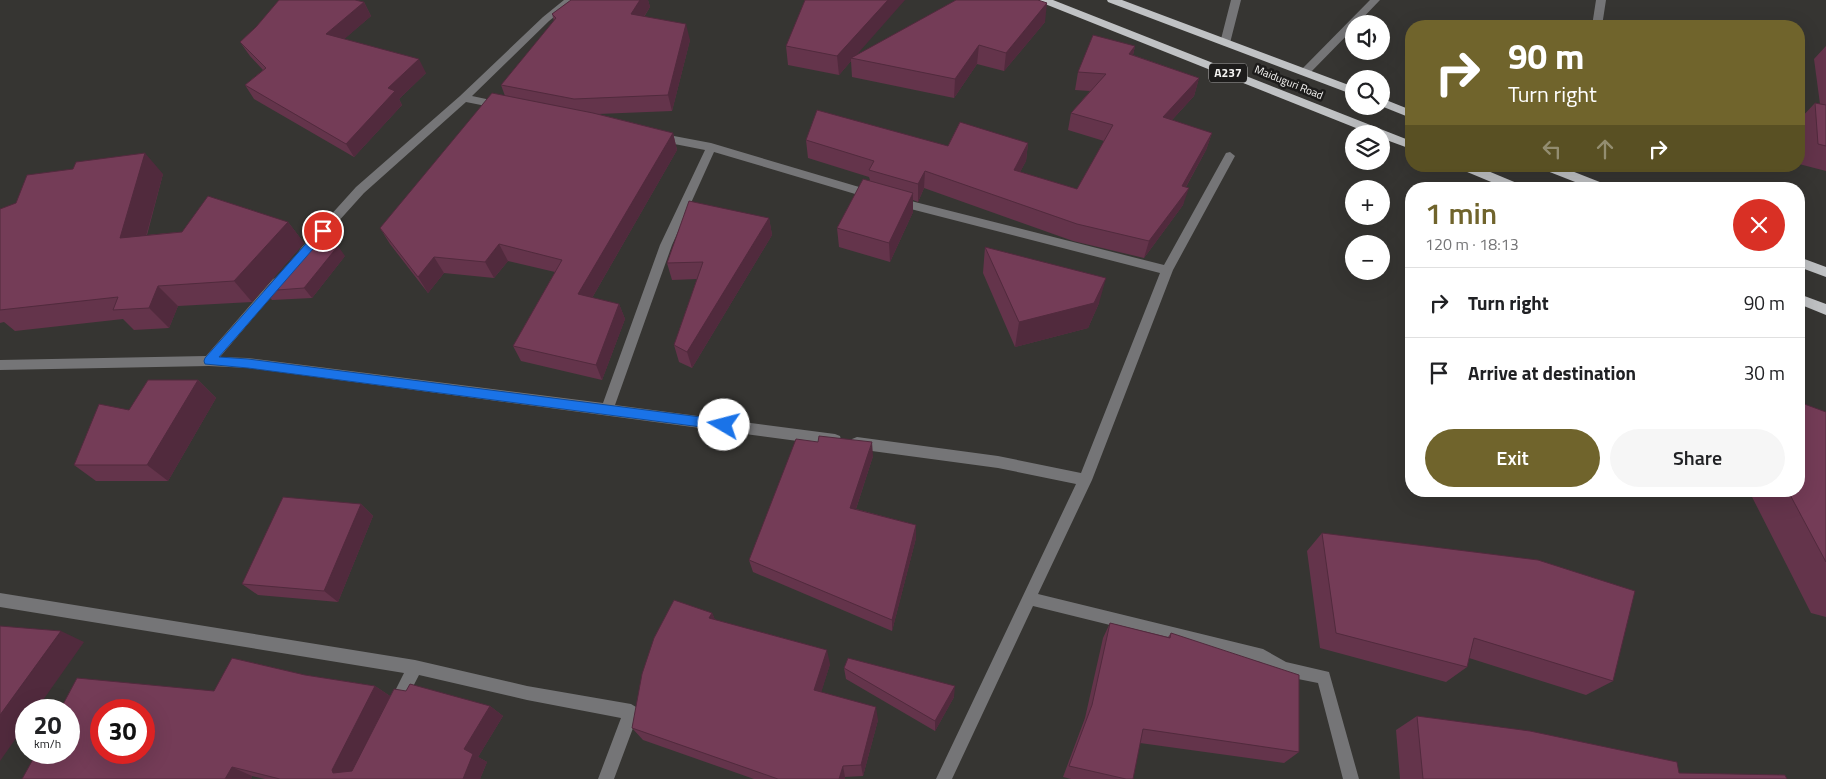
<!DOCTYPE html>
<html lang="en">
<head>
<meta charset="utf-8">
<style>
  :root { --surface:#fff; --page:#f6f6f6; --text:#202124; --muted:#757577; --line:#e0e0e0; --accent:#70642c }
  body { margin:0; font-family:"Titillium Web",sans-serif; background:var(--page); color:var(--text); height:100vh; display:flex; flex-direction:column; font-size:19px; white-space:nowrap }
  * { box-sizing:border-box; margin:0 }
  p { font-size:16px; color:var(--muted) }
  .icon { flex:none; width:28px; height:28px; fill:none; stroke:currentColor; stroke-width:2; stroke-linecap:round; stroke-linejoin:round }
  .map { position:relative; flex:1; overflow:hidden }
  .sheet { position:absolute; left:1405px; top:182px; width:400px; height:315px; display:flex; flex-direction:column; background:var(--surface); border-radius:20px; box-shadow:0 5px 20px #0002 }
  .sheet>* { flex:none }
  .hud { position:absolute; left:1405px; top:20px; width:400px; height:152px; border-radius:20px; box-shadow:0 5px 20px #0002; background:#70642c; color:#fff; overflow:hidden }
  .controls { position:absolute; left:1345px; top:15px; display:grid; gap:10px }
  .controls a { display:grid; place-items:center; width:45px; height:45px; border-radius:50%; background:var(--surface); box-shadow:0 5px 20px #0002; font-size:25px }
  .speed { position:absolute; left:15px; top:699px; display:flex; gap:10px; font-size:25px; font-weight:700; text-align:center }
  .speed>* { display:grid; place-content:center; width:65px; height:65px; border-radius:50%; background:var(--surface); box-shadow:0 5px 20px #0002; line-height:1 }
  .speed small { font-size:12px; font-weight:400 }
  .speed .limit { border:8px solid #d22; background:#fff; color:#111 }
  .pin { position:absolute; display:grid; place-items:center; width:42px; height:42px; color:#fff; margin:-21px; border:2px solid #fff; border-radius:50%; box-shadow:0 1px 5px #0007 }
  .me { position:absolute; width:55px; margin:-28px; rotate:278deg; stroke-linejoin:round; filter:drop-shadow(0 0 4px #0008) }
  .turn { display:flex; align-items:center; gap:18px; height:105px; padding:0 20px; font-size:22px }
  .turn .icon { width:65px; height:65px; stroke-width:2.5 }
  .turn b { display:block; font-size:35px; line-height:42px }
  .lanes { display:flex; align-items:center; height:48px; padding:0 20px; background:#0003; justify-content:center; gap:25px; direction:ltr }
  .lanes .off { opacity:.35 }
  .round { display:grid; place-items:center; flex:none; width:52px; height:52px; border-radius:26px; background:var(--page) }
  .head { display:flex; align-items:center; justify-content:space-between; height:85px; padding:0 20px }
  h1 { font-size:30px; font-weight:600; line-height:38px; color:var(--accent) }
  .action { display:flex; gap:10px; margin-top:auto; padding:10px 20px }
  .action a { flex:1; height:58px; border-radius:30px; background:var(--accent); color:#fff; font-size:20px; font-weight:600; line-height:58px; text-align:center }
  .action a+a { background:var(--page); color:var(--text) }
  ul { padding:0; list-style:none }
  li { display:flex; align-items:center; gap:15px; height:70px; padding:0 20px; border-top:1px solid var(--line) }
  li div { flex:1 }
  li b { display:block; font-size:19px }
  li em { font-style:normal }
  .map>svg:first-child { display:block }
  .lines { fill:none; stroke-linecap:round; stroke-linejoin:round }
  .minor { fill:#757577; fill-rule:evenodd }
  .trunk { fill:#c0c2c4; fill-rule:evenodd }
  .wall { fill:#64344b }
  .shaded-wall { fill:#512a3d }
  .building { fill:#743c57; stroke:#512a3d; fill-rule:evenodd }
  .route { fill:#1a73e8; stroke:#114b97 }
  .labels { text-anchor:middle; stroke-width:5; stroke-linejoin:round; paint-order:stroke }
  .far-street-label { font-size:11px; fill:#f5f4f2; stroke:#1d1c1b }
  .shield { fill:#1d1c1b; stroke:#b4b3b2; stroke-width:1 }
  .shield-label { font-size:12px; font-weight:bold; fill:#f5f4f2 }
</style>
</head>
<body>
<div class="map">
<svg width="1826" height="779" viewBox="0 0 1826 779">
  <rect width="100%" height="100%" fill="#363532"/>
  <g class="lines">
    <path class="minor" d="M 564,0 L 575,0 L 549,21 L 472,96 L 505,103 L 505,107 L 501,109 L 466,102 L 364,193 L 309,254 L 301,254 L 299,251 L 301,248 L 356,187 L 460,96 L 543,17 Z
      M 1231,0 L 1241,0 L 1230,43 L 1225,46 L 1220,43 Z
      M 1370,0 L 1380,0 L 1357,24 L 1354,24 L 1354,28 L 1309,74 L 1301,74 L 1301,70 Z
      M 1596,0 L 1606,0 L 1602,26 L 1592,26 Z
      M 658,133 L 711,143 L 876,192 L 877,195 L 872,199 L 714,152 L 672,245 L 615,405 L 835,434 L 840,436 L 841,440 L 840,444 L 835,446 L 248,368 L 209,366 L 0,370 L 0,360 L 206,356 L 273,279 L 277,277 L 283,282 L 281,285 L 220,357 L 248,358 L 603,403 L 660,245 L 705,150 L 654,140 L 653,137 Z
      M 1230,152 L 1235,156 L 1173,270 L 1092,480 L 1038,594 L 1263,649 L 1286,662 L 1329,672 L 1359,779 L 1343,779 L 1318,683 L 1283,676 L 1260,662 L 1033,606 L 952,779 L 936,779 L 1076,484 L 998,468 L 857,449 L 852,447 L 851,443 L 852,439 L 857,437 L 998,456 L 1081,473 L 1160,273 L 899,206 L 894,202 L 899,198 L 1164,265 L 1226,153 Z
      M 0,593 L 415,660 L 527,686 L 631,704 L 636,707 L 639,712 L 614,779 L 598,779 L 621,718 L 527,700 L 419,675 L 401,710 L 396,713 L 391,710 L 388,705 L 404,673 L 0,607 Z"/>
    <path class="trunk" d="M 1039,0 L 1053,0 L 1411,141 L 1411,149 L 1381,138 L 1381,134 L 1371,134 L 1040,2 Z
      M 1107,0 L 1122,0 L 1354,87 L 1354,95 L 1108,2 Z
      M 1381,98 L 1411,110 L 1411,118 L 1381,106 Z
      M 1458,166 L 1476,166 L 1524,186 L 1526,189 L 1508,189 L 1460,169 Z
      M 1540,166 L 1559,166 L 1610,186 L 1612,189 L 1593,189 L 1542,169 Z
      M 1799,257 L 1826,267 L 1826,277 L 1799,267 Z
      M 1799,294 L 1826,304 L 1826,315 L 1799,304 Z"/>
  </g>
  <path class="wall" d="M 571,0 L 648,0 L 650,7 L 644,17 L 690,40 L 672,111 L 598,114 L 673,133 L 677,150 L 592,298 L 619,304 L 625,319 L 602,380 L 521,361 L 513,346 L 555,272 L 508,261 L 494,278 L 444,273 L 428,293 L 390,244 L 380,228 L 505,96 L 501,85 L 554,21 L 552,14 Z
    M 364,2 L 371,16 L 344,39 L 426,73 L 399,99 L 402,105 L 354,157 L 254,99 L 245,85 L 263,70 L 250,56 L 240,42 L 256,27 Z
    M 1045,22 L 1004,71 L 977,64 L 954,98 L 852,77 L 851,61 L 839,75 L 788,65 L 786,46 L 855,56 Z
    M 1135,46 L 1133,55 L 1199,78 L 1194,96 L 1172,120 L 1212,133 L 1206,150 L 1186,187 L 1183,205 L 1144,258 L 1073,241 L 924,188 L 918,202 L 913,200 L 913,212 L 890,262 L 839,247 L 837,228 L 870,180 L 869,177 L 808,158 L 806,140 L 948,146 L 1028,143 L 1026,161 L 1020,172 L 1077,189 L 1104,141 L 1068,130 L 1071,113 L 1090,91 L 1075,90 L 1078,72 Z
    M 1826,46 L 1826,171 L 1799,164 L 1799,120 L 1815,103 L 1820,104 L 1814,59 Z
    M 163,174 L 147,235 L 288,222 L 304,243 L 252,302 L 178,306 L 169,328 L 134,330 L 123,319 L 15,331 L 4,322 L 0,323 L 0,209 Z
    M 769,218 L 772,235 L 692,368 L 679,362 L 674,345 L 697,279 L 672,280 L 667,263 Z
    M 985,247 L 1099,303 L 1088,328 L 1015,347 L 983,273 Z
    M 345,256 L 312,298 L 272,300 L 264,291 Z
    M 198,380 L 216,398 L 168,481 L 96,481 L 74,465 L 129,410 Z
    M 1826,412 L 1826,617 L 1811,613 L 1749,491 L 1799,491 Z
    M 873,456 L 856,509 L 916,525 L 916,538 L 892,631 L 753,572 L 749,560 Z
    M 361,504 L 373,516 L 338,602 L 258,595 L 242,584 Z
    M 1322,533 L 1613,681 L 1586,695 L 1469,658 L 1467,667 L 1446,682 L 1320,648 L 1307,551 Z
    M 712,613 L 715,620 L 830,664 L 821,692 L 878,720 L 863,776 L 845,777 L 845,779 L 754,779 L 643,740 L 632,728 Z
    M 1110,623 L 1168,637 L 1171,633 L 1299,752 L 1284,763 L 1140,743 L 1133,779 L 1071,779 L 1063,777 L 1085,718 L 1103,638 Z
    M 844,668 L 954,697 L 935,731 L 846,679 Z
    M 305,675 L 375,686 L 390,696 L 490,706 L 503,716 L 478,757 L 487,762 L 480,779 L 265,779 L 252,776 L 251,779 L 22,779 L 214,691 Z
    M 1417,716 L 1679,773 L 1787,779 L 1400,779 L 1396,730 Z"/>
  <path class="shaded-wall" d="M 640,0 L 648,0 L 650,7 L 635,30 L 631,14 Z
    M 888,0 L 905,0 L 853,59 L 851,58 L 851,61 L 839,75 L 837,56 Z
    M 364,2 L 371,16 L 334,48 L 326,34 Z
    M 1047,3 L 1045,22 L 1004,71 L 1006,53 Z
    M 686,24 L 690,40 L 672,111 L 668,95 Z
    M 979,45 L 977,64 L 954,98 L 955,79 Z
    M 1135,46 L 1131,64 L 1129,54 Z
    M 419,59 L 426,73 L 399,99 L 402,105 L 354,157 L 346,144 L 388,88 Z
    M 1199,78 L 1194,96 L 1158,135 L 1163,117 Z
    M 673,133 L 677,150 L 585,310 L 578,294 Z
    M 1212,133 L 1206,150 L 1177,203 L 1182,186 Z
    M 1028,143 L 1026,161 L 1012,187 L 1014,170 Z
    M 145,153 L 163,174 L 140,258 L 120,238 Z
    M 925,171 L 924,188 L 918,202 L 918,184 Z
    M 1189,188 L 1183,205 L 1144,258 L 1149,241 Z
    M 913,193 L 913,212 L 890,262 L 889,243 Z
    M 769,218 L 772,235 L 692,368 L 687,352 Z
    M 288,222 L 304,243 L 252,302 L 234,281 Z
    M 499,244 L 508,261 L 494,278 L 485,262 Z
    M 338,246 L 345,256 L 312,298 L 304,288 Z
    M 434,257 L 444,273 L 428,293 L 418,277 Z
    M 1106,278 L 1099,303 L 1088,328 L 1015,347 L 1019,322 Z
    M 158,286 L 178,306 L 169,328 L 149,308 Z
    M 619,304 L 625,319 L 602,380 L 596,365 Z
    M 198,380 L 216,398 L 168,481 L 147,465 Z
    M 872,442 L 873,456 L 852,521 L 850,508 Z
    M 361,504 L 373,516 L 338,602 L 324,591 Z
    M 916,525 L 916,538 L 892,631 L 892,620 Z
    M 712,613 L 719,628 L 709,618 Z
    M 61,631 L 84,642 L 36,710 L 26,710 L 26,724 L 0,761 L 0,715 Z
    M 827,650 L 830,664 L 818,703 L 814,690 Z
    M 375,686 L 390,696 L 349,778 L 333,773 L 332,770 Z
    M 955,686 L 954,697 L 935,731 L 935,721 Z
    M 490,706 L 503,716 L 478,757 L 487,762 L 480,779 L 463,779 L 464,749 Z
    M 876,707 L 878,720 L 863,776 L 861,765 Z
    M 843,766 L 845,777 L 845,779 L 839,779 Z
    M 232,767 L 252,776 L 251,779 L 225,779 Z"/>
  <path class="building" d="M 279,0 L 355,0 L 364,2 L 326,34 L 419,59 L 388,88 L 395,91 L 346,144 L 245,85 L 266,68 L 240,42 L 256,27 Z
    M 571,0 L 640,0 L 631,14 L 686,24 L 668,95 L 574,99 L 501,85 L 556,18 L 552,14 Z
    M 805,0 L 888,0 L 837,56 L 786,46 Z
    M 956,0 L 1038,0 L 1047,3 L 1006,53 L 979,45 L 955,79 L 851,58 Z
    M 1093,35 L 1135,46 L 1129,54 L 1199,78 L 1163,117 L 1212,133 L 1182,186 L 1189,188 L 1149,241 L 1077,224 L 925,171 L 918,184 L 869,170 L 874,161 L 806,140 L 817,110 L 948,146 L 960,122 L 1028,143 L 1014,170 L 1077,189 L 1113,125 L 1071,113 L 1106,74 L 1078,72 Z
    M 492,93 L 593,113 L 673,133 L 578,294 L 619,304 L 596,365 L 513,346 L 562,260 L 499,244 L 485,262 L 434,257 L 418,277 L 380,228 Z
    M 1815,103 L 1826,105 L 1826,146 L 1818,144 Z
    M 145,153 L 120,238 L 182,232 L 208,196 L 288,222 L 234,281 L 158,286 L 149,308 L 113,310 L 118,297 L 0,310 L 0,209 L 16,203 L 27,175 L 73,169 L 76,162 Z
    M 863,179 L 913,193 L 889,243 L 837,228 Z
    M 689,201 L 769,218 L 687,352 L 674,345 L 703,262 L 667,263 Z
    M 311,238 L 338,246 L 304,288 L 264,291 Z
    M 985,247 L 1106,278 L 1094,303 L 1019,322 Z
    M 148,380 L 198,380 L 147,465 L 74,465 L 99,404 L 129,410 Z
    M 1799,402 L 1826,412 L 1826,562 L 1788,491 L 1799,491 Z
    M 819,436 L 872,442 L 850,508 L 916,525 L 892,620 L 749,560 L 796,439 L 818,442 Z
    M 283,497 L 361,504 L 324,591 L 242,584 Z
    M 1322,533 L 1538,560 L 1635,591 L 1613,681 L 1474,638 L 1467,667 L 1336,633 Z
    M 674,600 L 712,613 L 709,618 L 827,650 L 814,690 L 876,707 L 861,765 L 843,766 L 839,779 L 778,779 L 632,728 L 642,674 L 654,638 Z
    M 1110,623 L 1170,638 L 1171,633 L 1299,675 L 1299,752 L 1143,729 L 1133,779 L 1126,779 L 1069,766 L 1092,705 Z
    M 0,626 L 61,631 L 0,715 Z
    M 232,658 L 305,675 L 375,686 L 332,770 L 333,773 L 352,771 L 394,689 L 406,691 L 410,684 L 490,706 L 464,749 L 473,754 L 463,779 L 280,779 L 232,767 L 225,779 L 22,779 L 37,752 L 69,752 L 69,710 L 60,710 L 77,678 L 214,691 ZM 101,710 L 144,710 L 144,752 L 101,752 Z
    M 848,658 L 955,686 L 935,721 L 844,668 Z
    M 1417,716 L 1530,731 L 1677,762 L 1679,773 L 1785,775 L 1787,779 L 1423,779 Z"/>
  <path class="route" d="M 323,228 L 328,231 L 326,234 L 219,357 L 248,359 L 724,420 L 728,421 L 730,425 L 728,428 L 724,430 L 248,368 L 205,364 L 204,361 L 205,358 L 319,229 Z"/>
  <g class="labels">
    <g class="far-street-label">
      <text transform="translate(1289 82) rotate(22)" y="4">Maiduguri Road</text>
    </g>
    <rect class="shield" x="1209" y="63.5" width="38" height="19" rx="4"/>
    <g class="shield-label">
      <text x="1228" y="77">A237</text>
    </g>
  </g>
</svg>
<div class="controls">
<a><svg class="icon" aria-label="sound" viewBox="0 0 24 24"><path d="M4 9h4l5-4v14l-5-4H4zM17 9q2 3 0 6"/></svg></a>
<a><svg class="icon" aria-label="search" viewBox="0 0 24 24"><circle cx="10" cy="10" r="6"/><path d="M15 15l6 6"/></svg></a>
<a><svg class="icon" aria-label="layers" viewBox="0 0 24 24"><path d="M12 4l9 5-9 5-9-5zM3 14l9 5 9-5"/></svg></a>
<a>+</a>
<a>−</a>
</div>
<div class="speed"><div>20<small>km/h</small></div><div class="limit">30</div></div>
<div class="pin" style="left:323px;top:231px;background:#d93025"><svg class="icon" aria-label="arrive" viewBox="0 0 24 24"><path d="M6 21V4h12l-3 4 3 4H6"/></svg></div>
<svg class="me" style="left:724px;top:425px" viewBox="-20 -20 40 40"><circle r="19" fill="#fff"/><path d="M0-13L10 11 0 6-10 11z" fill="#1a73e8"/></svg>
<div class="hud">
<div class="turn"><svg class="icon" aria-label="right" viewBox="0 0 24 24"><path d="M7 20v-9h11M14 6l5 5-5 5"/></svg><div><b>90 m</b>Turn right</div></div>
<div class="lanes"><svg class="icon off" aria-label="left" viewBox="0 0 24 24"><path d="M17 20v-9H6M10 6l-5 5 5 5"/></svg><svg class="icon off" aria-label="ahead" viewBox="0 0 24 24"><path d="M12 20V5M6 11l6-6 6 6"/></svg><svg class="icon" aria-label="right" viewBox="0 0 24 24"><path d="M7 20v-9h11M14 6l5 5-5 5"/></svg></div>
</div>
<section class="sheet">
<div class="head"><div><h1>1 min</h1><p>120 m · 18:13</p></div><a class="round" style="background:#d93025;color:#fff"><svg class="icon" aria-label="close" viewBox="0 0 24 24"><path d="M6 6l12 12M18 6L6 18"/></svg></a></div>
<ul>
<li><svg class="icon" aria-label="right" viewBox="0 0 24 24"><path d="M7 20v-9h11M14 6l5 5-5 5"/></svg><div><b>Turn right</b></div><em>90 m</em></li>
<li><svg class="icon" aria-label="arrive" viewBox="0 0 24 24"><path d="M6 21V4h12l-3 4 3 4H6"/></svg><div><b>Arrive at destination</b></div><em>30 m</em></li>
</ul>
<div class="action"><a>Exit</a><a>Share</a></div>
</section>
</div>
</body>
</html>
